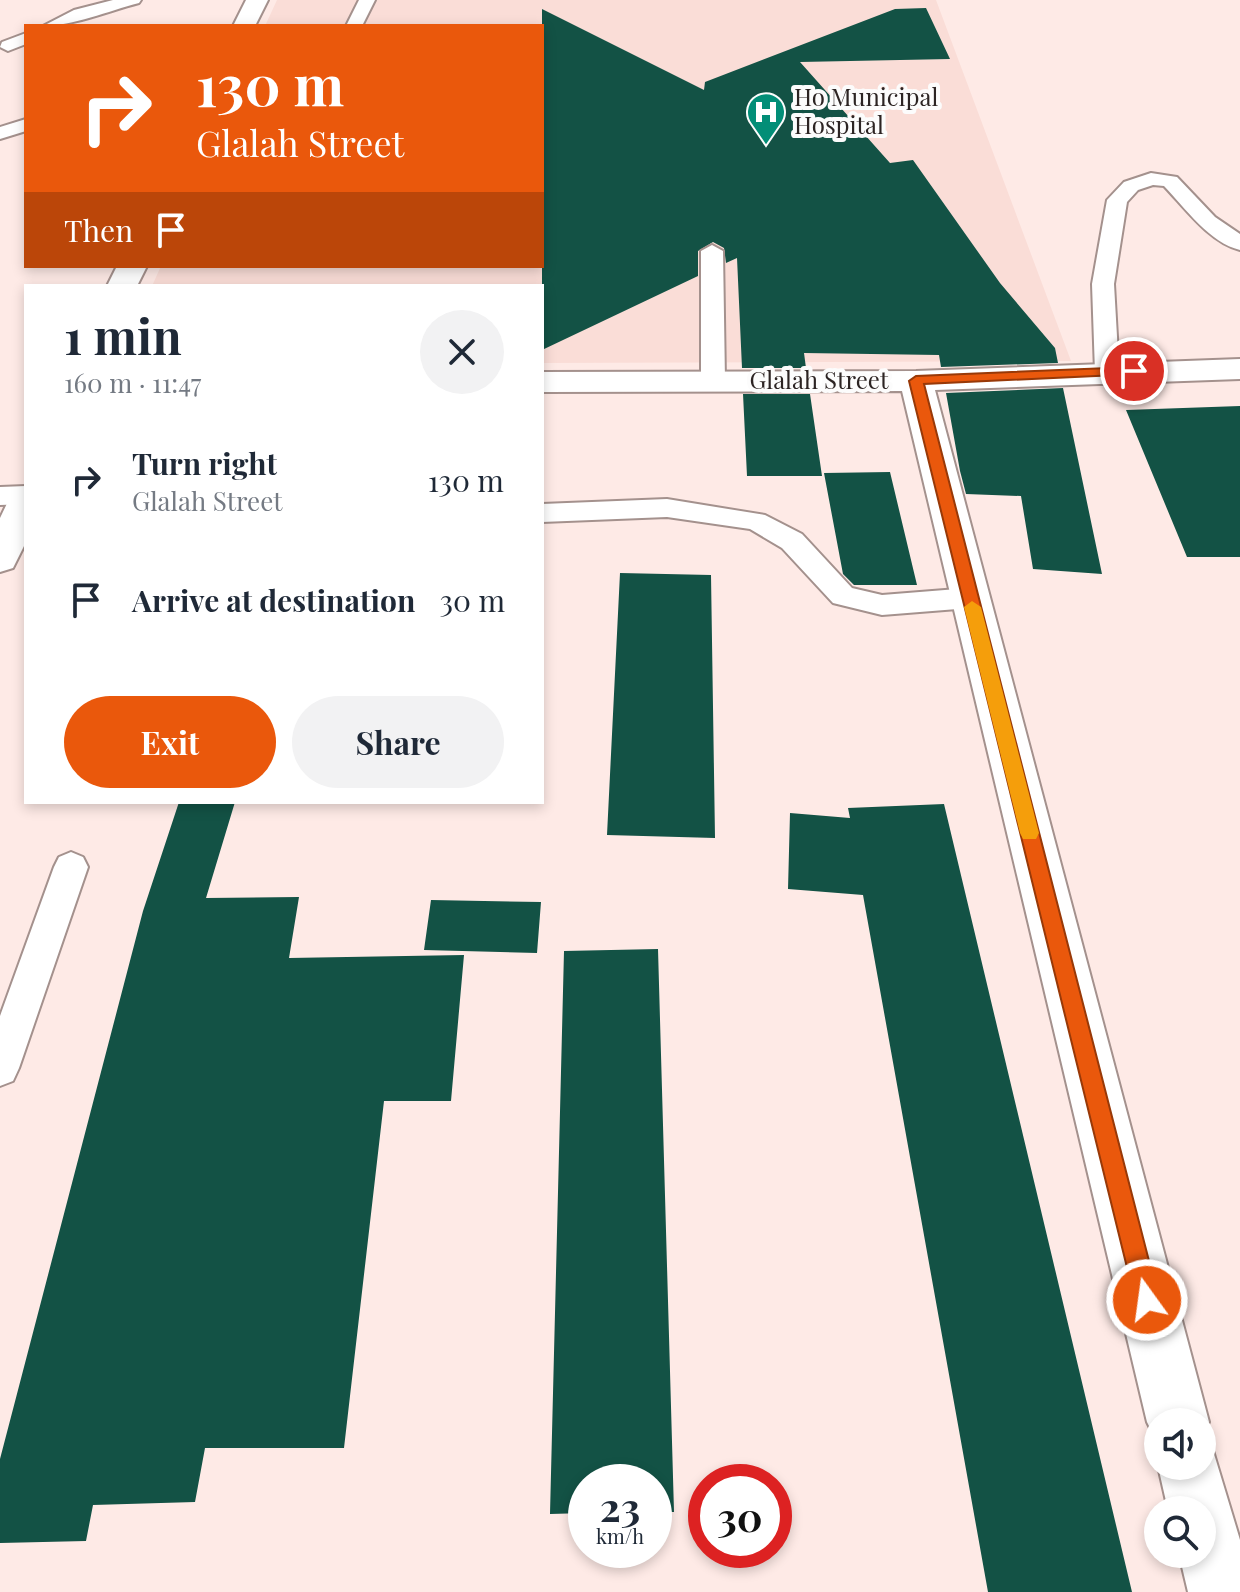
<!DOCTYPE html>
<html lang="en">
<head>
<meta charset="utf-8">
<style>
  :root { --surface:#fff; --page:#f2f2f3; --text:#1f2937; --muted:#747a83; --accent:#ea580c }
  body { margin:0; font-family:"Playfair Display",serif; background:var(--page); color:var(--text); height:100vh; display:flex; flex-direction:column; font-size:30px; white-space:nowrap }
  * { box-sizing:border-box; margin:0 }
  p { font-size:26px; color:var(--muted) }
  .icon { flex:none; width:44px; height:44px; fill:none; stroke:currentColor; stroke-width:2; stroke-linecap:round; stroke-linejoin:round }
  .map { position:relative; flex:1; overflow:hidden }
  .sheet { position:absolute; left:24px; top:284px; width:520px; height:520px; display:flex; flex-direction:column; background:var(--surface); border-radius:0px; box-shadow:0 4px 12px #0003 }
  .sheet>* { flex:none }
  .banner { position:absolute; left:24px; top:24px; width:520px; height:244px; border-radius:0px; box-shadow:0 4px 12px #0003; background:#ea580c; color:#fff; overflow:hidden }
  .controls { position:absolute; left:1144px; top:1408px; display:grid; gap:16px }
  .controls a { display:grid; place-items:center; width:72px; height:72px; border-radius:50%; background:var(--surface); box-shadow:0 4px 12px #0003; font-size:40px }
  .speed { position:absolute; left:568px; top:1464px; display:flex; gap:16px; font-size:40px; font-weight:700; text-align:center }
  .speed>* { display:grid; place-content:center; width:104px; height:104px; border-radius:50%; background:var(--surface); box-shadow:0 4px 12px #0003; line-height:1 }
  .speed small { font-size:20px; font-weight:400 }
  .speed .limit { border:12px solid #d22; background:#fff; color:#111 }
  .pin { position:absolute; display:grid; place-items:center; width:68px; height:68px; color:#fff; margin:-34px; border:4px solid #fff; border-radius:50%; box-shadow:0 2px 8px #0007 }
  .me { position:absolute; width:88px; margin:-44px; rotate:346deg; stroke-linejoin:round; filter:drop-shadow(0 0 6px #0008) }
  .turn { display:flex; align-items:center; gap:28px; height:168px; padding:0 40px; font-size:36px }
  .turn .icon { width:104px; height:104px; stroke-width:2.5 }
  .turn b { display:block; font-size:56px; line-height:68px }
  .then { display:flex; align-items:center; height:76px; padding:0 40px; background:#0003; gap:16px; font-size:30px }
  .round { display:grid; place-items:center; flex:none; width:84px; height:84px; border-radius:42px; background:var(--page) }
  .overview { display:flex; align-items:center; justify-content:space-between; height:136px; padding:0 40px }
  h1 { font-size:48px; font-weight:700; line-height:60px }
  .cta { display:flex; gap:16px; margin-top:auto; padding:16px 40px }
  .cta a { flex:1; height:92px; border-radius:48px; background:var(--accent); color:#fff; font-size:32px; font-weight:700; line-height:92px; text-align:center }
  .cta a+a { background:var(--page); color:var(--text) }
  ul { padding:0; list-style:none }
  li { display:flex; align-items:center; gap:24px; height:120px; padding:0 40px }
  li div { flex:1 }
  li b { display:block; font-size:30px }
  li em { font-style:normal }
  .map>svg:first-child { display:block }
  .built { fill:#faddd7 }
  .building { fill:#135245 }
  .lines { fill:none; stroke-linecap:round; stroke-linejoin:round }
  .service-casing { stroke:#a4918d; stroke-width:4 }
  .minor-casing { stroke:#a4918d; stroke-width:4 }
  .service { fill:#fff; fill-rule:evenodd }
  .minor { fill:#fff; fill-rule:evenodd }
  .route { fill:#ea580c; stroke:#983908; stroke-width:2 }
  .slow { fill:#f59e0b }
  .labels { text-anchor:middle; stroke-width:8; stroke-linejoin:round; paint-order:stroke }
  .far-poi-label { font-size:24px; fill:#2c2423; stroke:#fcfcfc; text-anchor:start }
  .far-street-label { font-size:24px; fill:#2c2423; stroke:#fcfcfc }
</style>
</head>
<body>
<div class="map">
<svg width="1240" height="1592" viewBox="0 0 1240 1592">
  <rect width="100%" height="100%" fill="#feeae6"/>
  <path class="built" d="M 277,0 L 936,0 L 1071,361 L 542,363 L 542,286 L 152,286 L 161,266 L 542,266 L 542,26 L 265,26 Z"/>
  <path class="building" d="M 926,8 L 950,59 L 800,62 L 890,163 L 913,160 L 1000,283 L 1055,348 L 1058,363 L 941,367 L 939,355 L 804,353 L 806,368 L 742,368 L 737,258 L 726,263 L 724,248 L 713,242 L 698,251 L 698,276 L 542,350 L 542,9 L 704,90 L 705,82 L 895,9 Z
    M 1063,388 L 1102,574 L 1033,569 L 1021,496 L 966,494 L 960,471 L 946,393 Z
    M 743,394 L 810,394 L 822,476 L 747,476 Z
    M 1240,406 L 1240,557 L 1187,557 L 1126,410 Z
    M 890,472 L 917,585 L 854,585 L 843,574 L 824,473 Z
    M 620,573 L 711,575 L 715,838 L 607,835 Z
    M 179,802 L 235,802 L 206,898 L 299,897 L 289,958 L 464,955 L 451,1101 L 384,1101 L 344,1448 L 205,1448 L 195,1502 L 93,1505 L 86,1541 L 0,1543 L 0,1459 L 143,911 Z
    M 944,804 L 1132,1592 L 988,1592 L 863,895 L 788,889 L 790,813 L 850,818 L 848,808 Z
    M 431,900 L 541,902 L 537,953 L 424,950 Z
    M 658,949 L 674,1512 L 654,1512 L 654,1482 L 586,1482 L 586,1513 L 550,1514 L 564,951 Z"/>
  <g class="lines">
    <g class="service-casing">
      <path id="service" d="M 113,0 L 141,0 L 139,3 C 108,11 73,26 43,26 L 74,10 Z
        M 359,0 L 375,0 L 362,26 L 346,26 Z
        M 26,33 L 26,44 L 8,51 L 0,47 L 2,42 Z
        M 26,119 L 26,131 L 0,139 L 0,127 Z
        M 1151,173 L 1177,177 L 1215,217 L 1240,234 L 1240,250 C 1210,243 1185,208 1164,186 L 1153,185 L 1138,190 L 1127,202 L 1114,284 L 1119,372 L 1115,377 L 1099,377 L 1095,372 L 1092,284 L 1107,200 L 1124,182 Z
        M 712,245 L 723,251 L 725,381 L 721,386 L 705,386 L 701,381 L 701,251 Z
        M 26,486 L 26,504 L 0,505 L 0,487 Z
        M 667,499 L 765,515 L 802,534 L 852,588 L 882,595 L 970,588 L 980,591 L 984,598 L 980,605 L 970,608 L 882,615 L 833,603 L 782,548 L 750,529 L 667,517 L 542,522 L 542,504 Z
        M 71,852 L 83,857 L 88,867 L 19,1068 L 13,1081 L 0,1086 L 0,1016 L 54,867 L 59,857 Z"/>
    </g>
    <g class="minor-casing">
      <path id="minor" d="M 246,0 L 268,0 L 255,26 L 233,26 Z
        M 117,266 L 147,266 L 137,286 L 107,286 Z
        M 1240,359 L 1240,379 L 935,390 L 1209,1422 L 1202,1438 L 1202,1422 L 1158,1422 L 1158,1444 L 1147,1422 L 902,391 L 542,392 L 542,372 L 916,371 Z
        M 26,488 L 26,542 L 13,568 L 0,572 L 0,518 L 13,491 Z
        M 1202,1440 L 1211,1444 L 1240,1540 L 1240,1592 L 1188,1592 L 1179,1554 L 1202,1554 L 1202,1510 L 1168,1510 L 1158,1466 L 1202,1466 Z"/>
    </g>
    <use href="#service" class="service"/>
    <use href="#minor" class="minor"/>
  </g>
  <path class="route" d="M 1134,367 L 1138,368 L 1138,374 L 924,384 L 1159,1300 L 1156,1308 L 1147,1312 L 1139,1308 L 1135,1300 L 909,381 L 916,376 Z"/>
  <path class="slow" d="M 972,601 L 981,607 L 1039,833 L 1036,839 L 1023,839 L 1020,833 L 964,607 Z"/>
  <defs>
    <g id="hospital-pin" transform="scale(2)"><path d="M0 17L-7.5 6A9.5 9.5 0 1 1 7.5 6Z" fill="#028e77" stroke="#fcfcfc"/><path d="M-5-5h3v3.5h4V-5h3V5h-3V1.5h-4V5h-3Z" fill="#fff"/></g>
  </defs>
  <g fill-rule="evenodd">
    <use href="#hospital-pin" x="766" y="112"/>
  </g>
  <g class="labels">
    <g class="far-poi-label">
      <text x="794" y="106">Ho Municipal<tspan x="794" dy="28">Hospital</tspan></text>
    </g>
    <g class="far-street-label">
      <text x="819" y="389">Glalah Street</text>
    </g>
  </g>
</svg>
<div class="controls">
<a><svg class="icon" aria-label="sound" viewBox="0 0 24 24"><path d="M4 9h4l5-4v14l-5-4H4zM17 9q2 3 0 6"/></svg></a>
<a><svg class="icon" aria-label="search" viewBox="0 0 24 24"><circle cx="10" cy="10" r="6"/><path d="M15 15l6 6"/></svg></a>
</div>
<div class="speed"><div>23<small>km/h</small></div><div class="limit">30</div></div>
<div class="pin" style="left:1134px;top:371px;background:#d93025"><svg class="icon" aria-label="arrive" viewBox="0 0 24 24"><path d="M6 21V4h12l-3 4 3 4H6"/></svg></div>
<svg class="me" style="left:1147px;top:1300px" viewBox="-20 -20 40 40"><circle r="17" fill="#ea580c" stroke="#fff" stroke-width="3"/><path d="M0-11L8 9 0 5-8 9z" fill="#fff"/></svg>
<div class="banner">
<div class="turn"><svg class="icon" aria-label="right" viewBox="0 0 24 24"><path d="M7 20v-9h11M14 6l5 5-5 5"/></svg><div><b>130 m</b>Glalah Street</div></div>
<div class="then">Then<svg class="icon" aria-label="arrive" viewBox="0 0 24 24"><path d="M6 21V4h12l-3 4 3 4H6"/></svg></div>
</div>
<section class="sheet">
<div class="overview"><div><h1>1 min</h1><p>160 m · 11:47</p></div><a class="round"><svg class="icon" aria-label="close" viewBox="0 0 24 24"><path d="M6 6l12 12M18 6L6 18"/></svg></a></div>
<ul>
<li><svg class="icon" aria-label="right" viewBox="0 0 24 24"><path d="M7 20v-9h11M14 6l5 5-5 5"/></svg><div><b>Turn right</b><p>Glalah Street</p></div><em>130 m</em></li>
<li><svg class="icon" aria-label="arrive" viewBox="0 0 24 24"><path d="M6 21V4h12l-3 4 3 4H6"/></svg><div><b>Arrive at destination</b></div><em>30 m</em></li>
</ul>
<div class="cta"><a>Exit</a><a>Share</a></div>
</section>
</div>
</body>
</html>
